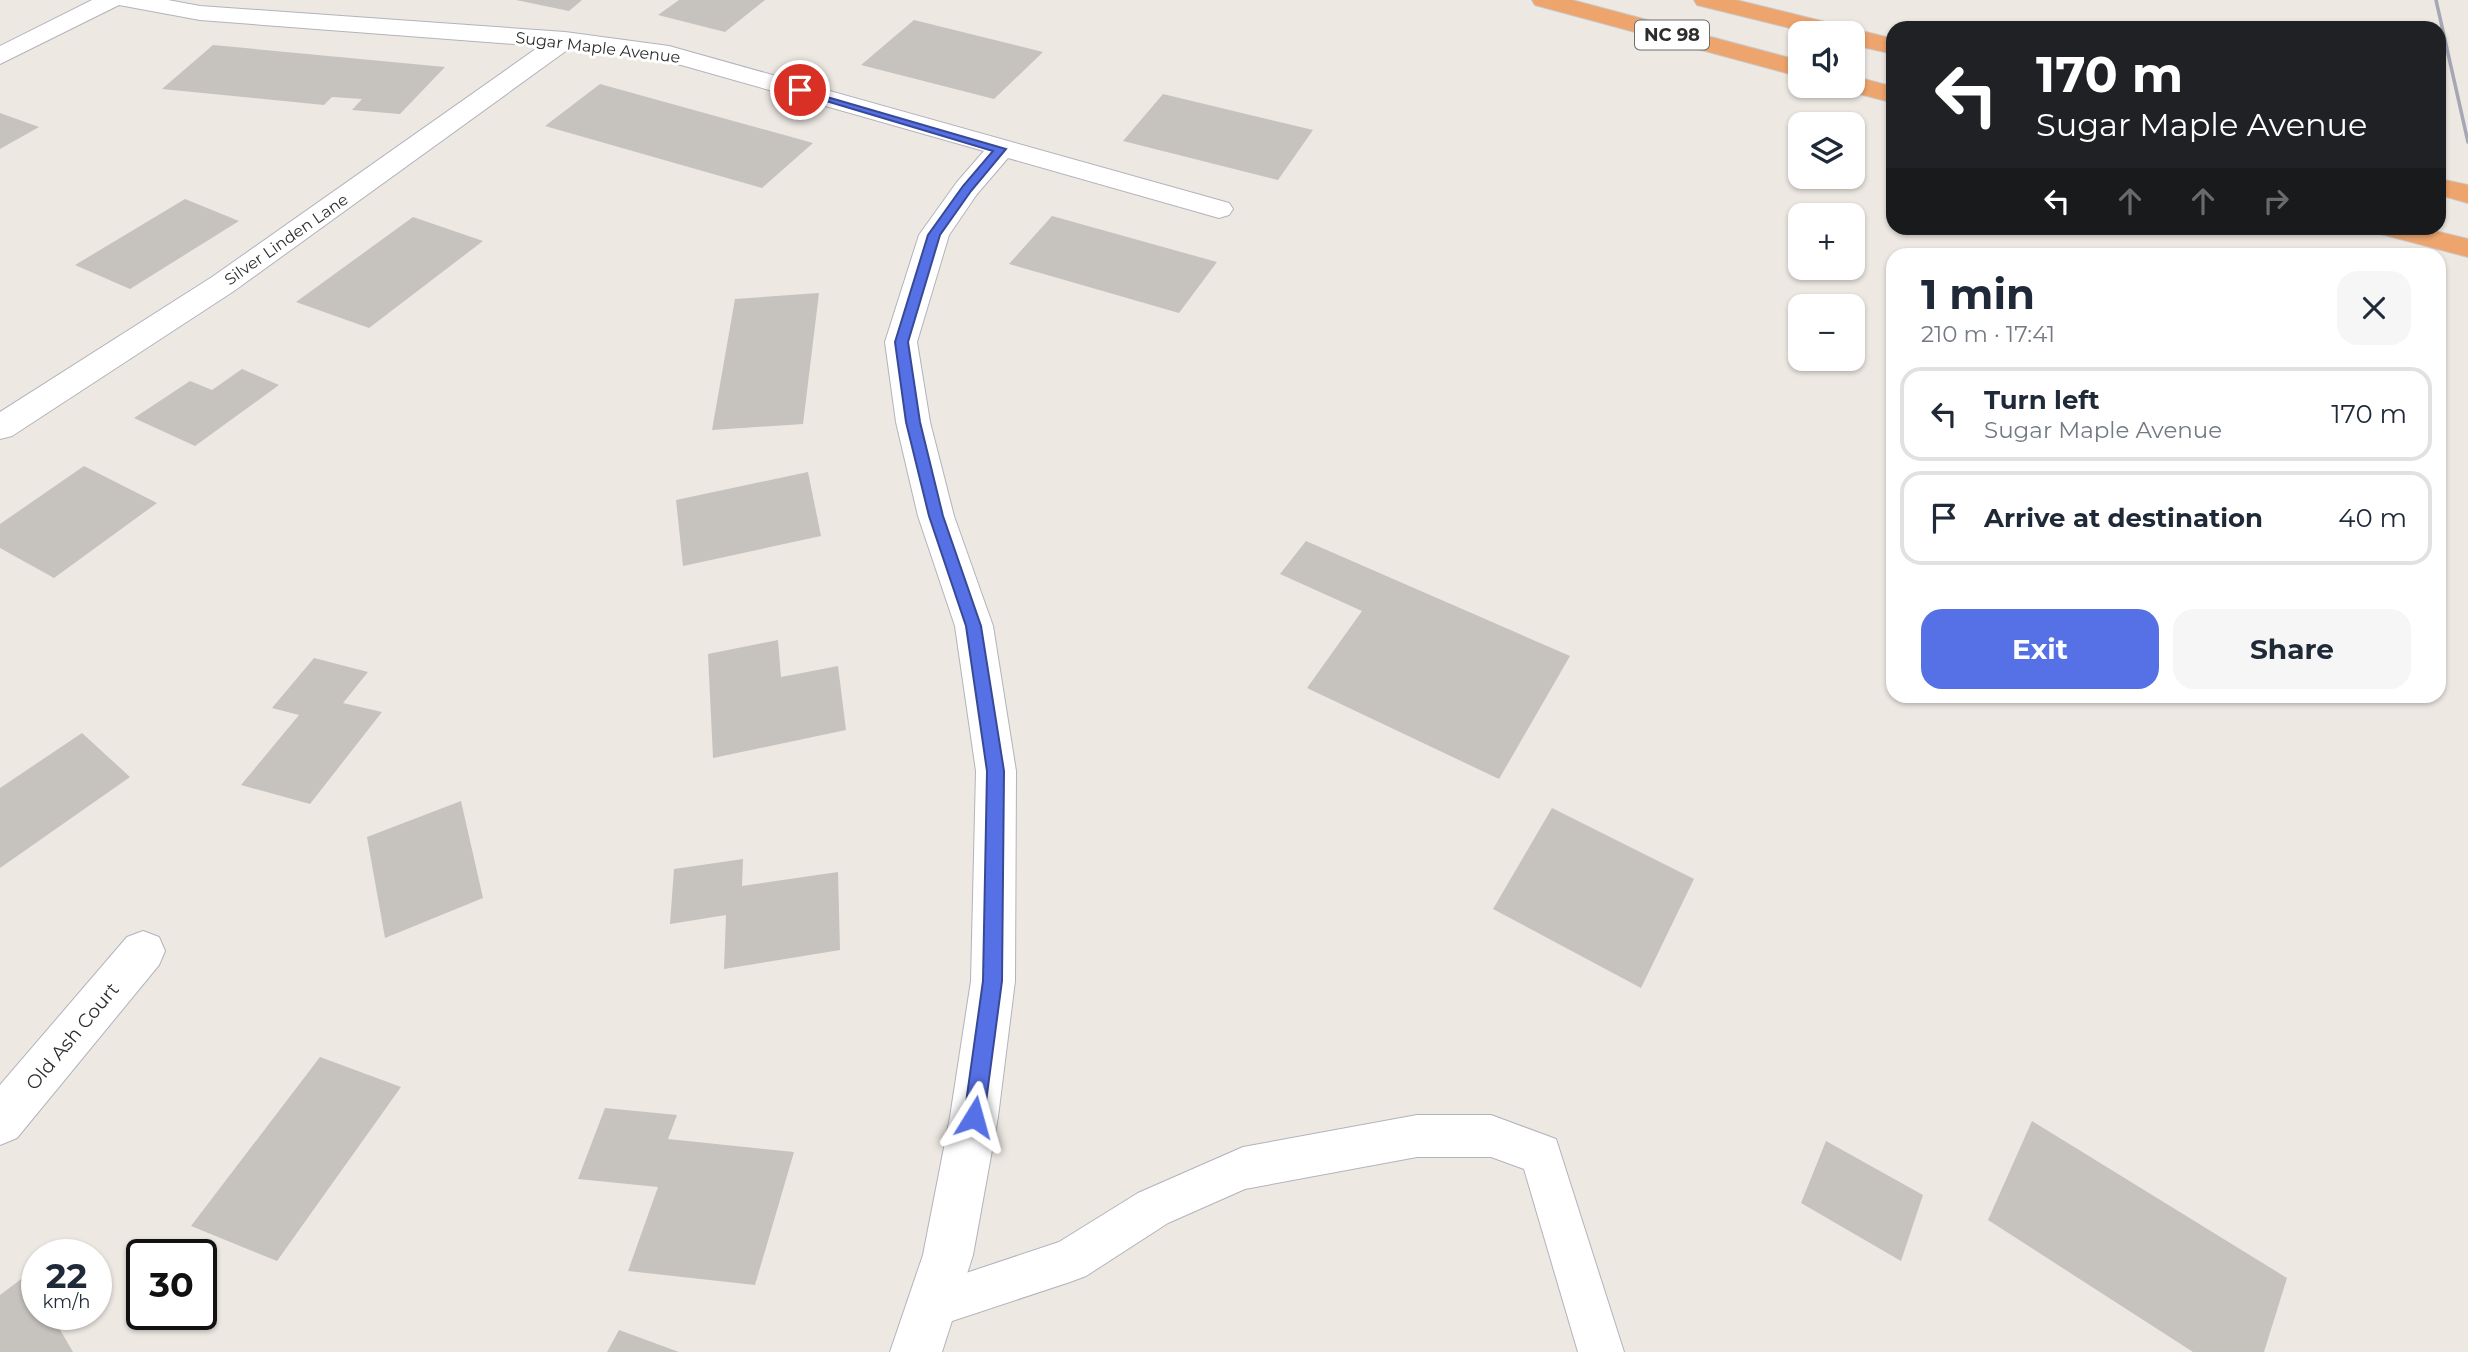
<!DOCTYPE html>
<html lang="en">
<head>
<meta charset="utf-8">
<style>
  :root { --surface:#fff; --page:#f6f6f7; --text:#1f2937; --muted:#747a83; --line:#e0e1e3; --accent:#5671e6 }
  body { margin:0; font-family:Montserrat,sans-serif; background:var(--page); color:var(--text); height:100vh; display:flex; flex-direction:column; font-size:26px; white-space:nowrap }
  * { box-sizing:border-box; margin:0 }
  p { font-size:23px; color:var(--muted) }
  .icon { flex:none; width:38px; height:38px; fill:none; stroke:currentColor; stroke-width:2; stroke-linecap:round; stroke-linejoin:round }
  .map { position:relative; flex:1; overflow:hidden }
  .details { position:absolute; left:1886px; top:248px; width:560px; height:455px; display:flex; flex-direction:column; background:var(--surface); border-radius:21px; box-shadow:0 2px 5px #0004 }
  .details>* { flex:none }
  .guide { position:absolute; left:1886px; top:21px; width:560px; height:214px; border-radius:21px; box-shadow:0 2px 5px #0004; background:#202124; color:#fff; overflow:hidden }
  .buttons { position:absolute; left:1788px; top:21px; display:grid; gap:14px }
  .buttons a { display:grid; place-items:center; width:77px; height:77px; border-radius:14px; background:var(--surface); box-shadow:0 2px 5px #0004; font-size:35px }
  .speed { position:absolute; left:21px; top:1239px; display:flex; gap:14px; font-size:35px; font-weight:700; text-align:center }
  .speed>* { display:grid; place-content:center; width:91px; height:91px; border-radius:50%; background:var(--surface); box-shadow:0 2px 5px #0004; line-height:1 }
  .speed small { font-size:18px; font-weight:400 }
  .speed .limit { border:4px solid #111; border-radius:10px; background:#fff; color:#111 }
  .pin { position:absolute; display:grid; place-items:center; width:60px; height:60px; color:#fff; margin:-30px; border:4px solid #fff; border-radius:50%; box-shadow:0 2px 7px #0007 }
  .me { position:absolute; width:77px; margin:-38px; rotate:8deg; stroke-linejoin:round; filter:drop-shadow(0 0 5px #0008) }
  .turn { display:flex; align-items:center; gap:24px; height:147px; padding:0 35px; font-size:32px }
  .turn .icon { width:91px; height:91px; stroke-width:2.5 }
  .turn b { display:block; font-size:49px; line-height:60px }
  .lanes { display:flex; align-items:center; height:66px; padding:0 35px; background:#0003; justify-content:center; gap:35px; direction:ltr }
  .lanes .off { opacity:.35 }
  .round { display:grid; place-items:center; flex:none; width:74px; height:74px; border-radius:21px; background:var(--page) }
  .headline { display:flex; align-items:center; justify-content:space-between; height:119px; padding:0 35px }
  h1 { font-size:42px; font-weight:700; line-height:52px }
  .primary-button { display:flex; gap:14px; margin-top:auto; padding:14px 35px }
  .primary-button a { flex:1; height:80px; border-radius:21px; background:var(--accent); color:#fff; font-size:28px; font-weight:700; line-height:80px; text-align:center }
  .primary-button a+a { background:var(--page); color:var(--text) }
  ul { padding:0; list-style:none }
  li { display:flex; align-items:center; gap:21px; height:94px; margin:0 14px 10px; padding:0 21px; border:4px solid var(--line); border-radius:21px }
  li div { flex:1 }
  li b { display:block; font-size:26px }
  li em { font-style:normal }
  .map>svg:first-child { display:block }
  .building { fill:#c6c2bd }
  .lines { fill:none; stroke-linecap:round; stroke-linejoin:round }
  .lane-casing { stroke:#b2b3bc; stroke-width:2 }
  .street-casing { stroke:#b2b3bc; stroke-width:2 }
  .highway-casing { stroke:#c8c8c8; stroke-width:2 }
  .lane { fill:#fff; fill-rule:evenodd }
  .street { fill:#fff; fill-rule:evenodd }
  .highway { fill:#eda46d; fill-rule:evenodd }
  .rail { stroke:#a5a7b5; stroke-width:3.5 }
  .route { fill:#5671e6; stroke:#384996; stroke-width:2 }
  .labels { text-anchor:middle; stroke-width:6; stroke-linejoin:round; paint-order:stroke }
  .far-street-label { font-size:16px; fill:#2d2d2d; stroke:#fff }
  .shield { fill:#fff; stroke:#6c6c6c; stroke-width:2 }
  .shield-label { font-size:18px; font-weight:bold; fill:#2d2d2d }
  .street-label { font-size:19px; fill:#2d2d2d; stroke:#fff }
</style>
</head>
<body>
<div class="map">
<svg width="2468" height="1352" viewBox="0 0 2468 1352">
  <rect width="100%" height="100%" fill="#ede8e2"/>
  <path class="building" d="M 516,0 L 582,0 L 569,11 Z
    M 679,0 L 765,0 L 725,32 L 658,15 Z
    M 914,20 L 1043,52 L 994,99 L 861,65 Z
    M 213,45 L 445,67 L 400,114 L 352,110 L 362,99 L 332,97 L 324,105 L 162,89 Z
    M 600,84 L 813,143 L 762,188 L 545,126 Z
    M 1163,94 L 1313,130 L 1278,180 L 1123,141 Z
    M 0,113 L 39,127 L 0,149 Z
    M 185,199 L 239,221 L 130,289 L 75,265 Z
    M 1052,216 L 1217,262 L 1179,313 L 1009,264 Z
    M 413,217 L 483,241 L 369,328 L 296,302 Z
    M 819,293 L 803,424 L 712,430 L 735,299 Z
    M 242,369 L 279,385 L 195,446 L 134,418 L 190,381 L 212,390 Z
    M 84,466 L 157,503 L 54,578 L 0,548 L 0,524 Z
    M 808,472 L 821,536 L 683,566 L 676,500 Z
    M 1306,541 L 1570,656 L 1499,779 L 1307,688 L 1362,611 L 1280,574 Z
    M 778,640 L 781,677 L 838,666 L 846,730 L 713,758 L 708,654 Z
    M 314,658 L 368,672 L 343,703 L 382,712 L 310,804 L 241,785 L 299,715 L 272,708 Z
    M 82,733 L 130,777 L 0,868 L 0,788 Z
    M 461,801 L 483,898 L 385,938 L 367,837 Z
    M 1552,808 L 1694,879 L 1641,988 L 1493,909 Z
    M 743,859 L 742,886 L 838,872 L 840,950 L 724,969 L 726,915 L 670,924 L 674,869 Z
    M 320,1057 L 401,1087 L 277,1261 L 191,1226 Z
    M 605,1108 L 677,1115 L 668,1139 L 794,1152 L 755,1285 L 628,1271 L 658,1187 L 578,1179 Z
    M 2032,1121 L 2287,1278 L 2264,1352 L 2193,1352 L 1988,1220 Z
    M 1826,1141 L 1923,1195 L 1901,1261 L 1801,1203 Z
    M 28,1274 L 37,1289 L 37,1314 L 51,1314 L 73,1352 L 0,1352 L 0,1295 Z
    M 619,1330 L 679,1352 L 607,1352 Z"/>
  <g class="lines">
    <g class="lane-casing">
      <path id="lane" d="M 1417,1115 L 1491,1115 L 1556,1139 L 1624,1352 L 1578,1352 L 1524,1169 L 1491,1157 L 1417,1157 L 1245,1189 L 1168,1223 L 1086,1276 L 1070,1282 L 931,1328 L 915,1322 L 909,1306 L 915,1290 L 1059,1242 L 1138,1193 L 1243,1147 Z"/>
    </g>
    <g class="street-casing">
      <path id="street" d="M 92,0 L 168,0 L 200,6 L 565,32 L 669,46 L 1229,203 L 1233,209 L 1229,215 L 1219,218 L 1008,158 L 977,194 L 949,235 L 917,342 L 930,422 L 954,516 L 993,626 L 1016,771 L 1015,981 L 998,1117 L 973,1255 L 942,1352 L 890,1352 L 923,1255 L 950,1117 L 971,981 L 976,771 L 955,626 L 918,516 L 896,422 L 885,342 L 919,235 L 957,182 L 984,151 L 667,61 L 570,48 L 234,291 L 12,436 L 0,439 L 0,412 L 212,277 L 540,46 L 200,20 L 119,5 L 0,64 L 0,46 Z
        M 143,931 L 159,937 L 165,951 L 159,965 L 17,1138 L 0,1145 L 0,1085 L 127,937 Z"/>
    </g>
    <g class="highway-casing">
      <path id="highway" d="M 1532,0 L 1572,0 L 1801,61 L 1801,77 L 1535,5 Z
        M 1694,0 L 1736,0 L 1894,39 L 1894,54 L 1853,45 L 1853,33 L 1810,33 L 1697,5 Z
        M 1853,76 L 1894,87 L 1894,103 L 1844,90 L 1841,86 L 1853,86 Z
        M 2440,179 L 2468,185 L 2468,203 L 2440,195 Z
        M 2376,228 L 2423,228 L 2468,239 L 2468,257 L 2381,234 Z"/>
    </g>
    <use href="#lane" class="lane"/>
    <use href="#street" class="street"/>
    <use href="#highway" class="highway"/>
    <path class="rail" d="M 2436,0 L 2468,142"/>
  </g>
  <path class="route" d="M 796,88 L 1006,149 L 971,191 L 940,235 L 908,342 L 920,422 L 943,516 L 981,626 L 1004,771 L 1002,981 L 984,1117 L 981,1124 L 974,1127 L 967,1124 L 964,1117 L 983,981 L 987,771 L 966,626 L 929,516 L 906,422 L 895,342 L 928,235 L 963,186 L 993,151 L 796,92 Z"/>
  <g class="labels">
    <g class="far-street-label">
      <text transform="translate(598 47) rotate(7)" y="6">Sugar Maple Avenue</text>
      <text transform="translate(286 239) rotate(-35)" y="6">Silver Linden Lane</text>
    </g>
    <rect class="shield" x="1635" y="20.5" width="74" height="29" rx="5"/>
    <g class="shield-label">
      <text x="1672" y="41">NC 98</text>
    </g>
    <g class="street-label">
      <text transform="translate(72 1036) rotate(-50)" y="7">Old Ash Court</text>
    </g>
  </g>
</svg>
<div class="buttons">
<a><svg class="icon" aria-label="sound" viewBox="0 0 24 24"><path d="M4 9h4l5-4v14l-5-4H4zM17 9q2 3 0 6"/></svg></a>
<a><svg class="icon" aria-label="layers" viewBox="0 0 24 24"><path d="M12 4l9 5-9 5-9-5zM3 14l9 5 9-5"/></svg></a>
<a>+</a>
<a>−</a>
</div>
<div class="speed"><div>22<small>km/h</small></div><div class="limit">30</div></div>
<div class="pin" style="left:800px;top:90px;background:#d93025"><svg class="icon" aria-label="arrive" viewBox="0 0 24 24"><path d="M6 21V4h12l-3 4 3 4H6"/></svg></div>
<svg class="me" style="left:974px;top:1117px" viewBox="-20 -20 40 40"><path d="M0-17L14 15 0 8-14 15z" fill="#5671e6" stroke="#fff" stroke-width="4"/></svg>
<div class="guide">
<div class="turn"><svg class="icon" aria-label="left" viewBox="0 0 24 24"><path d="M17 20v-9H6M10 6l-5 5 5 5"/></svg><div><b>170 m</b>Sugar Maple Avenue</div></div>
<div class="lanes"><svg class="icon" aria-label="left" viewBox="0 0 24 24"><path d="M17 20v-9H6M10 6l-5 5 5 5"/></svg><svg class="icon off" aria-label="ahead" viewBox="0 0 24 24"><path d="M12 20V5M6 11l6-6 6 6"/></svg><svg class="icon off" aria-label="ahead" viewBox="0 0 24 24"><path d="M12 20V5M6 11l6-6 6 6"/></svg><svg class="icon off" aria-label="right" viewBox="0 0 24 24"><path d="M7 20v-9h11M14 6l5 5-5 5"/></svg></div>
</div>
<section class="details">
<div class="headline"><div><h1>1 min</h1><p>210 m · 17:41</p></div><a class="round"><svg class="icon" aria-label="close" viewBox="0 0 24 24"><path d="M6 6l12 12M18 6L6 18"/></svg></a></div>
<ul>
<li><svg class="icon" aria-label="left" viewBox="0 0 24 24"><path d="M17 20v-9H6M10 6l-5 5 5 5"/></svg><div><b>Turn left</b><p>Sugar Maple Avenue</p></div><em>170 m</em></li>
<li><svg class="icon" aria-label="arrive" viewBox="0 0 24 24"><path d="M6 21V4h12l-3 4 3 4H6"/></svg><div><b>Arrive at destination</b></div><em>40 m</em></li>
</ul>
<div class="primary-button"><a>Exit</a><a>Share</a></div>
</section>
</div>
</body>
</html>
